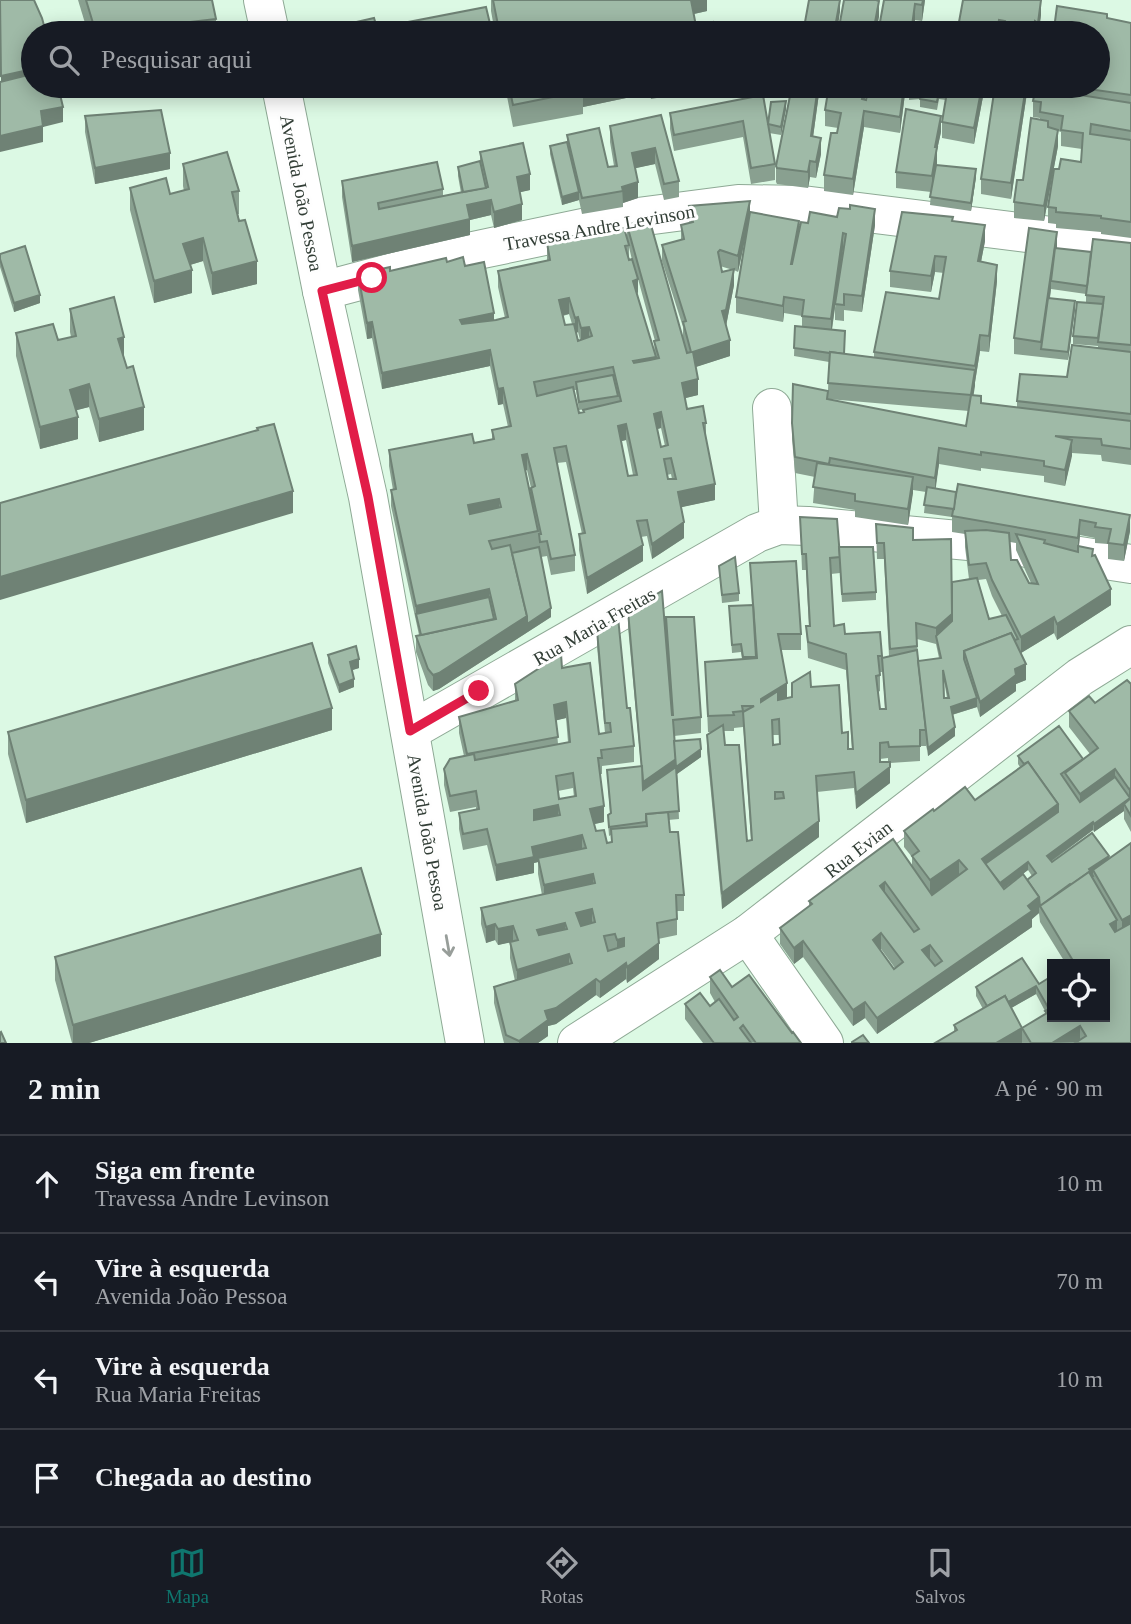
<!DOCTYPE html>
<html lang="pt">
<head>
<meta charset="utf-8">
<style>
	body { margin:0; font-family:Georgia,serif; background:#20242c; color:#f1f3f6 }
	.controls { position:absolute; right:21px; bottom:21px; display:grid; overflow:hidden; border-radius:0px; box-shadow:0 4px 18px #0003 }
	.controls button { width:63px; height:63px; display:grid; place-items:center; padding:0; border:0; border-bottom:2px solid #363941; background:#171b24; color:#f1f3f6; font:35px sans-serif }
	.stop { position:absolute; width:21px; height:21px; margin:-16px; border:5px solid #e11d48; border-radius:50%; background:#fff }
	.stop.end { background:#e11d48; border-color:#fff; box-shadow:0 2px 7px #0008 }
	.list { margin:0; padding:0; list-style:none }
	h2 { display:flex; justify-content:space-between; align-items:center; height:91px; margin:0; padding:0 28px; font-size:30px }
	h2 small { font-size:23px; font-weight:400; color:#9ea1a6 }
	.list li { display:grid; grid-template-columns:46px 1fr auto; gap:21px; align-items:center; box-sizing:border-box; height:98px; padding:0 28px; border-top:2px solid #363941 }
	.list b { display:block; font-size:26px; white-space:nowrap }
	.list p { margin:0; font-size:23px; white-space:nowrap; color:#9ea1a6 }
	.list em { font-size:23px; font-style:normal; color:#9ea1a6 }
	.icon { flex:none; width:38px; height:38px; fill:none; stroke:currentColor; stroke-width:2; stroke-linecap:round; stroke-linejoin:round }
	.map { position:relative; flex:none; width:1131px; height:1043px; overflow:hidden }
	.search { position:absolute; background:#171b24; box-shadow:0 4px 18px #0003; left:21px; right:21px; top:21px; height:77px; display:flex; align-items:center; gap:18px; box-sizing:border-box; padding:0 24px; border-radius:38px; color:#9ea1a6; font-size:26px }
	.sheet { height:483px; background:#171b24 }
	nav { display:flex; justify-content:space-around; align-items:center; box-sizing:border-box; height:98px; border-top:2px solid #363941; background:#171b24; font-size:19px; color:#9ea1a6 }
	nav a { display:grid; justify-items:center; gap:4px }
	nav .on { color:#0f766e }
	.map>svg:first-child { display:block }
</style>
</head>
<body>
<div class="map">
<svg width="1131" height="1043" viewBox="0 0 1131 1043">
	<rect width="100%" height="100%" fill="#dcf9e4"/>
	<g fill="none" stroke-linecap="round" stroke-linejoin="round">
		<!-- minor casing -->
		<g stroke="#8ea995" stroke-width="40">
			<g id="minor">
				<path d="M263,0l7,33"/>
				<path d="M281,86l41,205 46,206 97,546"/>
				<path d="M322,291l151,-40 157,-33 108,-14 65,1 328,41"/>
				<path d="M772,408l7,117"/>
				<path d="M410,731l347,-198 22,-8 29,1 193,18 130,20"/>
				<path d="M748,934l76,109"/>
				<path d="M577,1043l171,-109 332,-257 51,-32"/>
			</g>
		</g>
		<!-- minor -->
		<use href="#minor" stroke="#fff" stroke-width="38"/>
	</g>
	<!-- wall -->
	<g fill="#89a090" fill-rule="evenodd">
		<path d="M78,0h134l4,19v14h-128z"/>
		<path d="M491,0h216v11l-13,3 2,12 19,7h-220l-4,-22z"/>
		<path d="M884,0h41l-3,21 -7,-1 -2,13h-35z"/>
		<path d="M963,0l78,15 -2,18h-82z"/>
		<path d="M1107,18l24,5v215l-30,-4v-2l-45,-4v-4l-8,-1v-16l11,-38 22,-7 1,-13 -21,-3v-14l-3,-1v15l-14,75 -30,-3v-16l9,-22 17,-60v-2l-7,-1v-16l36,-8 5,1v-8h24l-44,-57z"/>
		<path d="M339,26l38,2h114v5h-152z"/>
		<path d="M505,86h216v1l-70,12 -1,-6 -67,14v7l-70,13z"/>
		<path d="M792,86h28l-7,51 8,17 -5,24 -6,-1 -2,11 -31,-4 -1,-2v-16z"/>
		<path d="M829,86h38l-2,14h1l40,-14 -6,47 -36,-6 -11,68 -29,-4v-16l14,-47 -13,-2v-16z"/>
		<path d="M985,86l-11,58 -32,-6v-16l4,-22 -7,-1 -2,11 -17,-3v-8l-11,1v-9z"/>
		<path d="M1028,86l-17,113 -30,-5v-15z"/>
		<path d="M763,95l5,30 3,-23 15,7 -5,26 -12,-2 6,31v16l-24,4 -8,-47 -69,14 -4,-22v-16z"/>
		<path d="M661,115l18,66v16l-15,3 -9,-36 -20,4 3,30 -15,5v4l-41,7 -3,-14 -17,5 -12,-51v-8l17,-4v-7l41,32 6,-1 -4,-24v-16z"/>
		<path d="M85,116l85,53 -75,15 -10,-52z"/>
		<path d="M941,132l-4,18v15l39,12 -5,34 -41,-6 1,-13 -35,-4v-16z"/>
		<path d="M480,152l50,38 -10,2 2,28 -28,8 -3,-13 -21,5v15l-118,27 -10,-65v-16l101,8v7l18,-3 -3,-17v-9l22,-5z"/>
		<path d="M183,164l56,27v23h-1l19,70 -45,11 -9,-34 -13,4 2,28 -38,10 -24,-93v-22l40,6 14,-3 -1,-5z"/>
		<path d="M689,206l61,6 49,19 76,-6 -13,87 -18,-2v11l-9,-1v-16l9,-55h-1l-11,81 12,24 30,3v-5l65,-53 5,-26 -9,-1 -4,20 -41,-5v-16l63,-50 32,20 -4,21 16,19 -8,71 -9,-1 -7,44 8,8 36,4v-6l50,-24 31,-29v-2l-25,-2v-8l13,-34v-8l-35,-5 -1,9 25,11 -7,51 -54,-6v-16l43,-90 34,4 40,-9v222l-29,-4 -1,-6 -29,-2 -7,33 -21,-4v-6l-63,-8v3l-42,-7 -4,24 21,4 2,-8 172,47 -6,30 -16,-2v-15l-13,-1v-5l-15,-3 -1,11 14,10 18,49 -54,35 -3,-7 -33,20 5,27 -10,4v7l-36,26 -3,-10 -25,8 3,21 -27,20 -2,-12v2h-6v15l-30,2v20l-34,26 -2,-21 -37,4 2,45 -97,72 -15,-158v-16l5,-3h-4l-3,-70 37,-3 -1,-7 -9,1 -3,-47 23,-1 -2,-42 51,71v16h-20l6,48 5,-1 19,-10 31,46 6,16h4l-6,-79 -38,-12 -2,-32h3l-3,-56h-4l-2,-53 39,30 37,45v8l-34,2 -2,-29 -9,1 3,52 11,8 37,22v16h-2v19l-2,1 2,17h5l-3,-51 7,-2 -5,-97h-7l-1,-35 37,16 39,42 17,-3 -4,-32v-13l-13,-2v-15l-28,-4 2,-21 -13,-2 -5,35 -53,-8v-7l-42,-7 2,-26 -20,-4 -3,-34 1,-55 35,7 1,-29 -35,-6 1,-30h7v-10l-18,-3 -1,9 -47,-9v-16l10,-63 -8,38 -4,-2v15l-8,41 4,30 -35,11 3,28 -13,3 2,11 19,14v16l9,61 -34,7 3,31 -32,21 -5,-23 -6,1 2,24 -56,33 -8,-44v-16h3l-16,-72 -9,1 18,92v16l-24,4 -4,-19 -6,1 10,60 -112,72 -6,2 -5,-6 -12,-33v-16l3,-1 -28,-129v-16h2l-4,-24v-16l85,-7 18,-4v-9l16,-3 -5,-23 -5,1 -8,-39 -108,23 -10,-51 -5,1 -9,-49v-16l32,-3 57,-9 18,4 29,54 11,-2 -7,-31v-16l49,-10v-18l52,-7 28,3v-14l56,112v-10l-21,-66v-16l19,-5v-15l8,-2zM629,247l3,13h-3zM720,266l13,4 -11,2zM635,268l20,73 -1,11 -17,-57zM569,314l3,10 -7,1 -2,-9zM578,332l2,8 -2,1 -2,-8zM573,390h3l3,20 12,-2 -8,2v2l-4,1zM828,399l141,12 -3,15 -138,-26zM661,428l4,18 -4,1 -4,-18zM626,440l7,35 -5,1 -7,-35zM527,470l4,18v12l-5,-29zM671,474l1,5h-4l-1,-4zM1010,542l6,1v7l15,33h-2l-18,-23zM986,579l6,17 10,20 -13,3 -11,-39zM917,639l19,5 3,14 -21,3zM944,680l3,18h-3zM743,722l8,118 -4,1 -22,-96 -2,-14h11v-3l9,-1zM772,735h7l1,9 -7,1zM888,758v4h-8v-3z"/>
		<path d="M0,254l40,49 -26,9 -14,-45z"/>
		<path d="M70,309l54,50 20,71 -45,12 -10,-35 -13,3 2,29 -38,10 -24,-93v-23l42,7 13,-3 -1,-5z"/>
		<path d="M719,566l20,27v8l-17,2z"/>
		<path d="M628,611l38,22v-16l35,100v16l-27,3v5l27,16 -24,17 2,45 -11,1 2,12 14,63v16h-7v24l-19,4 1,20 -32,24 -1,-4 -26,19 -4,-3 -40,29 -8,2v10l-10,7h-34l-10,-40v-16l21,-6 -5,-23v-16l-12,3 -3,-5 -9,3 -5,-19v-16l61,-13 -4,-21v-12l-4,1v10l-38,8 -9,-36 -24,5 -4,-21v-16l17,-3v-3l-26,5 -6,-27v-16l20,-13 -5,-23v-16l56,-16v-17l47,-16 37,66 6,-1 -8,-87v-16l30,78 7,38v16l-32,4v8h-2l4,48 -10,2 2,7 11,12 4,-1v-7l-2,1 -1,-13v-8l2,-1 -3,-44 34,-4 -13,-139zM566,718l2,24 -10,2 -2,-24zM573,788l1,9 -15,2 -1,-8z"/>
		<path d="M328,655l31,13 -8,2 3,17 -15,6 -11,-30z"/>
		<path d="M1131,684v148l-7,-13v-8l-30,21 -1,-2 -42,32 58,-3 22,-16v200h-196l19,-11v-7l29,-16 -7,-13v-9l63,-3 66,33v-53h-39l-26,-42 -1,-9 -7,6v8l-155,107 -12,-16 -12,8 -50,-69 -9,7 -14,-20v-16l29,-22v-5l103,-35v-9l-8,-10v-16l30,-20 41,-11 45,-33 -2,-3v-8l65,3 7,-5 -21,-27v-16l26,-8zM1028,870l4,6 -5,4 -23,8zM881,949l14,19 -1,1 -14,-19zM1036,994l9,17v3l-23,14 -11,-20z"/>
		<path d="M332,730l-306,93 -18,-69v-22z"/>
		<path d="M381,956l-292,87h-17l-17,-63v-23z"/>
		<path d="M710,977l22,10 60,46 9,10h-98l-18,-24v-15l25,2 5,-4 -5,-9z"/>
	</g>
	<!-- shaded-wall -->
	<g fill="#6f8275">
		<path d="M689,0h18v11l-18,4z"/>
		<path d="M840,0v12l-3,21h-3z"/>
		<path d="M923,0h2l-3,21v-16z"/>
		<path d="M1041,0v15l-3,18v-10z"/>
		<path d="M879,1v16l-3,16h-3z"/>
		<path d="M915,4v16l-2,13h-2z"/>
		<path d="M515,26v7h-16v-3z"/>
		<path d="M33,69v16l-32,7v-16z"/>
		<path d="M583,86h67v7l-67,14z"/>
		<path d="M818,86h2l-9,66v-16z"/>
		<path d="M864,86h3l-5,28v-15z"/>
		<path d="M904,86h2l-6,47v-16z"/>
		<path d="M982,86h3l-11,58v-16z"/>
		<path d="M1026,86h2l-17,113v-16z"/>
		<path d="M1068,86h3l-4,23v-16z"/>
		<path d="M786,101v8l-5,26v-8z"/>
		<path d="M63,107v15l-20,5v15l-43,10v-16l41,-25z"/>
		<path d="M864,111v16l-11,68v-16z"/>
		<path d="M941,116v16l-4,18v13l-5,29v-16l3,-29z"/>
		<path d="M1058,130v16l-14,75v-15z"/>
		<path d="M821,138v16l-5,24v-16z"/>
		<path d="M655,148v16l-23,5v-16z"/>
		<path d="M170,153v16l-75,15v-16z"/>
		<path d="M810,161v16l-2,11v-16z"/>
		<path d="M976,169v8l-5,34v-8z"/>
		<path d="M530,174v16l-13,3v-16z"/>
		<path d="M638,182v16l-15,5 -1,-16z"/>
		<path d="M579,192v8l-17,5v-8z"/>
		<path d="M491,200v15l-21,5v15l-118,27v-16l115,-41z"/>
		<path d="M750,201v16l-12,55v-16z"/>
		<path d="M522,204v16l-28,8v-16z"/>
		<path d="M875,209v16l-13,87v-16z"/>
		<path d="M799,221v16l-8,43v-16z"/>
		<path d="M985,225v16l-7,36v-16z"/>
		<path d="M1057,232v16l-6,33v8l-9,60h-1v-7z"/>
		<path d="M843,233v16l-12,86v-16z"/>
		<path d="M203,238v23l-20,6v-23z"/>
		<path d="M935,256v16l-4,20v-16z"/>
		<path d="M257,261v23l-45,11v-22z"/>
		<path d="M997,265v16l-8,71v-16z"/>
		<path d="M734,269v16l-8,41 -4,1v-16z"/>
		<path d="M192,270v23l-38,10v-22z"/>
		<path d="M638,279v16l-5,-14z"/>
		<path d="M40,295v8l-26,9v-9z"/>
		<path d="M784,297v16l-1,9v-16z"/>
		<path d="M569,298v16l-10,2v-16z"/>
		<path d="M1075,301v8l-7,51v-8z"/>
		<path d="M494,313v16l-34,7v-16z"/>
		<path d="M578,317v15l-3,2v-16z"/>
		<path d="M372,322v16l-5,1v-16z"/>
		<path d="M589,327v16l-8,1v-16z"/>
		<path d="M980,335v16l-5,31v-16z"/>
		<path d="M124,337v23l-6,-21z"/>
		<path d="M730,340v16l-37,12v-16z"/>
		<path d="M490,350v16l-108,23v-16z"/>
		<path d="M975,370v16l-4,25v-16z"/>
		<path d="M698,379v16l-16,4v-16z"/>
		<path d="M89,384v23l-19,5v-22z"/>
		<path d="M503,388v16l-5,1v-16z"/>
		<path d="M144,407v23l-45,12v-23z"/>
		<path d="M661,412v16l-7,2v-16z"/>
		<path d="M78,417v22l-38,10v-22z"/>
		<path d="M626,424v16l-8,2v-16z"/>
		<path d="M1072,440v16l-7,30v-16z"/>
		<path d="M939,448v16l-4,30v-16z"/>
		<path d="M527,454v16l-5,1v-16z"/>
		<path d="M913,477v16l-5,32v-16z"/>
		<path d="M715,484v16l-37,8v-16z"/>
		<path d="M293,491v22l-293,87v-23z"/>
		<path d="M499,499v15l-31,7v-16z"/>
		<path d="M1130,515v16l-6,30v-16z"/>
		<path d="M1080,520v15l-2,19v-16z"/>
		<path d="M684,522v16l-32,21v-15z"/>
		<path d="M643,545v16l-56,33v-16z"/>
		<path d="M489,589v16l-73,9v8v-16z"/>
		<path d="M1111,589v16l-54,35v-16z"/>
		<path d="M551,608v9l-112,72 -6,2v-16l94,-59z"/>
		<path d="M952,614v15l-16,7v8v-16z"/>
		<path d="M1054,617v16l-33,20v-16z"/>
		<path d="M359,659v9l-9,3v-9z"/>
		<path d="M1026,664v16l-10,4v7l-36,26v-15l35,-33z"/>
		<path d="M354,679v8l-15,6v-8z"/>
		<path d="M787,683v16l-26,16v-16z"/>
		<path d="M977,698v9l-26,8v-8z"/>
		<path d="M566,702v16l-12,3v-16z"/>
		<path d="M332,708v22l-306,93v-23z"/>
		<path d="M955,727v9l-27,20v-8z"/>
		<path d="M701,749v8l-58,41v-16l33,-23z"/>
		<path d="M890,767v16l-34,26v-16z"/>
		<path d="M1115,769v16l-35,25v-16z"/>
		<path d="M1131,788v16h-7v7l-30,21v-8l35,-25v-10z"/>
		<path d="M1058,804v16l-76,47v-8z"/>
		<path d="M558,805v16l-24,5v-16z"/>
		<path d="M604,806v16l-14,3v-16z"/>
		<path d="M819,821v16l-97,72v-16z"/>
		<path d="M1093,822v8l-46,34v-8z"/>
		<path d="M582,835v15l-44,8v4l-4,1v10l-38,8v-16l36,-18z"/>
		<path d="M1109,856v8l-16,6v4l-4,3v-8z"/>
		<path d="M959,860v16l-29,20v-16z"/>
		<path d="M1028,862v8l-32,24v-8z"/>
		<path d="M593,874v16l-49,11v-16z"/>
		<path d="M885,882v16l-5,-12z"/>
		<path d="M1039,897v16l-7,6v8l-155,107v-16z"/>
		<path d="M592,909v16l-16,4v-16z"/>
		<path d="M1131,915v16l-9,5v-16z"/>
		<path d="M1117,920v16l-7,-12z"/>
		<path d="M565,923v16l-28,7v-16z"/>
		<path d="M495,924v16l-9,3v-16z"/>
		<path d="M513,926v16l-15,3v-16z"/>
		<path d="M881,933v16l-8,7v-16z"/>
		<path d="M381,934v22l-292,87h-16v-18z"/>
		<path d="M624,938v16l-7,2v-16z"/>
		<path d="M803,941v16l-9,7v-16z"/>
		<path d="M659,943v16l-32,24v-16z"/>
		<path d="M930,945v16l-8,-11z"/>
		<path d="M569,954v16l-52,16v-16z"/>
		<path d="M626,963v16l-26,19v-16z"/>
		<path d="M596,979v16l-40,29 -8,2v10l-10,7h-19v-2l26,-30z"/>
		<path d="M1036,986v8l-46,26v-8z"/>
		<path d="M865,1002v16l-12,8v-16z"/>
		<path d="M1080,1026v16l-28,1z"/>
		<path d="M1022,1028v15h-26z"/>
	</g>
	<!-- building -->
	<g fill="#9fbaa7" stroke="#6f8275" stroke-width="2" fill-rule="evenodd">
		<path d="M0,0h34l8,18 4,15h-13v36l-32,7z"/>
		<path d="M86,0h126l4,19 -120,14z"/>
		<path d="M493,0h198l5,26 17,-4 2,11h-198l-2,-7 -16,4z"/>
		<path d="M809,0h31l-6,33h-31z"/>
		<path d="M844,0h32l3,1 -6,32h-35z"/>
		<path d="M884,0h39l-1,5 -7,-1 -4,29h-33z"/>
		<path d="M963,0h78l-3,23 -3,-2 -1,12h-31l2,-12 -6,-1 -2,13h-40z"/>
		<path d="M1057,6l50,8v4l24,5v72l-57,-8v-1h24v-53h-54l1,-6 9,2z"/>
		<path d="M486,7l5,21 -28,5h-122l-2,-7 35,-8 3,10z"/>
		<path d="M32,74l1,12h25l5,21 -22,4 2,15 -43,10v-54z"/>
		<path d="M509,86h74v5l-70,14z"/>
		<path d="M792,86h26l-7,50 10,2 -5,24 -6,-1 -2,11 -31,-4 -1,-2z"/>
		<path d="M829,86h35l-2,13 4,1 3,-14h35l-4,31 -36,-6 -11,68 -29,-4 7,-42h6l4,-20 -16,-3z"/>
		<path d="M910,86h38l-1,5h-8l-2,11 -17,-3v-8h-11z"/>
		<path d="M948,86h34l-8,42 -32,-6z"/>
		<path d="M995,86h31l-15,97 -30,-4z"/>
		<path d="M1036,86h32l-1,7 64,10v28l-40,-7 -1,10 41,6v82l-30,-4v-2l-45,-4v-4l-8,-1 6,-38h5l2,-10 20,3 2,-29 -22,-3 2,-14 -23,-4 1,-10 -8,-1z"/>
		<path d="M763,95l12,69 -24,4 -8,-47 -69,14 -4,-22z"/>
		<path d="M786,101l-5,26 -13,-3 3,-22z"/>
		<path d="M906,109l35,7 -6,31h2l-5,29 -36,-4z"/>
		<path d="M161,110l9,43 -75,15 -10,-52z"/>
		<path d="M661,115l18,66 -15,3 -9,-36 -23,5 6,29 -16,5 1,4 -41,7 -15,-63 32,-7 9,39 9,-1 -7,-40z"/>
		<path d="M1031,118l17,3v6l10,3 -14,76 -30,-4 3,-22h6z"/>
		<path d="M567,142l12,50 -17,5 -12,-51z"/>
		<path d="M523,143l7,31 -13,3 5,27 -28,8 -3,-12 -24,5 3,14 -118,27 -10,-65 95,-19 6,27 -65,14 1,6 109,-22 -8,-35z"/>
		<path d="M227,152l12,39 -7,1 7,29 6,-1 12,41 -45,12 -9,-35 -20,6 9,26 -38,11 -24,-93 36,-10 4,16 19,-5 -6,-25z"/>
		<path d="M480,161l6,27 -23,4 -5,-25z"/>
		<path d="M936,165l40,4 -5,34 -41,-6z"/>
		<path d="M750,201l-12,55 -18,-6 -2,2 4,20 12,-3 -8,41 -4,1 8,29 -37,12 5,27 -16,4 5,26 16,-3 3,17h-3l12,61 -37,8 6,30 -32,22 -5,-24 -10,1 6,24 -56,33 -8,-44 6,-1 -19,-87 -12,2 21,107 -24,4 -4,-18 -7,1 -1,-8h2l-10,-46 4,-2 -8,-32 -5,1 16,76 -49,10 3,8 18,-4 17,71 -88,57 -6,2 -5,-6 -12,-33 80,-17 -7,-30 -73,17 -25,-116 5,-1 -7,-39 83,-16 2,9 20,-4 -2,-9 19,-4 -8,-38 -5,1 -8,-39 -108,23 -10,-51 -5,1 -9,-49 32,-7v4l56,-13 1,4 16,-5 2,9 19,-4 10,51 -34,7 2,4 34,-4 12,-3 -10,-46 52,-11 -3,-17 51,-13 1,6 25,-8 5,17 -4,1 4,14 3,-1 6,20 -5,2 23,76 -23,4 1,2 16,-3 9,-2 -5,-17 5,-1 -32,-115 22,-7 38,135 4,-1 -8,-30 3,-1 -24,-76 22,-6 -3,-14 12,-3 -4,-16zM569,298l6,20 3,-1 3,11 8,-1 3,9 -14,5 -4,-17 -9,1 -6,-25zM613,367l8,34 -38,9 1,2 -5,1 -6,-26 -36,9 -3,-14zM661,412l7,33 -7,2 -7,-33zM626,424l11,51 -9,1 -10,-50zM671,458l5,21h-8l-4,-20zM499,499l2,8 -31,7 -2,-9z"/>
		<path d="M850,205l25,4 -13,87 -18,-2v11l-9,-1 11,-70 -3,-1 -12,86 -29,-3 2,-16 -20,-3 -1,9 -47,-9 14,-85 49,9 -8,43h1l9,-42 7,1 2,-11 27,5 2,-9 11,1z"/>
		<path d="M902,212l51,5 -1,4 33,4 -7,36 19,4 -8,71 -9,-1 -5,31 -101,-14 12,-60 53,7 7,-42 -11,-1 -4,20 -41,-5z"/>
		<path d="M1029,228l28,4 -16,110 -27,-4z"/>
		<path d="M1093,239l38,4v102l-33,-3 6,-45 -18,-2z"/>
		<path d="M25,246l15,49 -26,8 -14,-44v-5z"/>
		<path d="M1055,248l36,4 -4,34 -36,-5z"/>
		<path d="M114,297l10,40 -6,2 9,29 6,-2 11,41 -45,12 -10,-35 -19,6 8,27 -38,10 -24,-94 37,-9 5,16 18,-4 -6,-27z"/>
		<path d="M1048,298l27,3 -7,51 -27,-3z"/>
		<path d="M1077,302l26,2 -5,34 -25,-2z"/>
		<path d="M795,326l50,5 -1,23 -14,-2v1l-36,-5z"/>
		<path d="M1072,345l59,7v62l-114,-13 3,-27 47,3z"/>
		<path d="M830,352l145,18 -4,25 -143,-12z"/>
		<path d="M613,375l5,21 -39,6 -3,-20z"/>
		<path d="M793,384l35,7 -1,8 139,27 5,-31 10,1v7l150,18v28l-29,-4 -1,-6 -46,-3 17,4 -7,30 -21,-4v-5l-63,-9v3l-42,-7 -4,30 -105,-20 -1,6 -34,-7 -3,-34z"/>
		<path d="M274,424l19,67 -293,86v-74l258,-73 -1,-2z"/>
		<path d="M817,463l96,14 -5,32 -53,-8v-7l-42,-7z"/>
		<path d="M958,484l172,31 -6,30 -16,-2 3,-14 -16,-2 1,-4 -16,-3 -2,18 -126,-22z"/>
		<path d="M927,487l29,5 -2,17 -30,-4z"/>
		<path d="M800,517l37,2 3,38 -10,1 4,68 10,-2 1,10 35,-2 2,24h-4l2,19 -4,1 4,33h6l-4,-51 35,-8 9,80h-6v16l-31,1 -1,-5 -8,1v19h10v5l-34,26 -2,-21 -38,4 3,45 -97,72 -15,-158 16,-10 2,20h14l8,96 5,-1 -9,-128 11,-6h-12l1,5 -10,1 1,3 -26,1 -3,-54 52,-4 -7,-95 46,-2 5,73h-23l9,49 -26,16v3l17,-11v9l14,-3v-14l18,-11 1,15 28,-2 3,48 6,-1v17h5l-7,-95 -38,-12 -2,-16h4l-4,-72h-4zM779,719l1,25 -7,1 -1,-25zM775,792h8l1,6 -9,1z"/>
		<path d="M876,524l37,4v12l38,-1 1,75 -16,14 -20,-5 1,23 -27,3 -6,-106h-7z"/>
		<path d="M986,530l23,3 2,27h6l12,23 9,1 -22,-50 29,6 -1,3 34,9v-6l15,3 -1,7 3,-1 16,34 -54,35 -3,-7 -33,20 -29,-57 -6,-17 -17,2 -4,-34z"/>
		<path d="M539,547l12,61 -24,16v-8l-15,-63z"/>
		<path d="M839,547h34l3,45 -34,2z"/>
		<path d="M735,557l4,36 -17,2 -3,-29z"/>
		<path d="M977,578l12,41 17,-4 12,24 -3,1 -4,-7 -47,18v8l13,39 -26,9 4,20 -27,21 -10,-87 23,-3 -5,-22 16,-15v-39zM943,670l6,28h-5z"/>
		<path d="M662,591l10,124h1l-7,-98h28l7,100 -28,3 3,39 -33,23 -15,-171z"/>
		<path d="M489,597l5,22 -73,16 -5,-21z"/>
		<path d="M753,605l3,52h-13l-2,-13 -9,1 -3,-39z"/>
		<path d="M618,617l9,91h3l4,38 -33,4 1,8h-4l6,48 -14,3 6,22 8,-1 3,13 5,-1 -1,-13 36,-3 -1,-12 22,-2 2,20h8l6,63h-8l1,24 -20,4 2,20 -32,24 -1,-4 -26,19 -4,-3 -40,29 -11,3 3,9 -29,21 -13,-6 -12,-48 78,-24 -3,-9 -52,16 -7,-28 8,-2 -5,-14 -15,3 -3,-5 -9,3 -5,-19 114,-25 -2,-9 -49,11 -6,-27 48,-10 -4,-13 -50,12 2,10 -38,8 -9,-36 -24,5 -4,-21 20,-4 -3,-18 -26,5 -6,-27 6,-10 24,-5 1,6 95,-18 -4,-40 -12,3 4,32 -91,17 -8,-37 59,-17 -3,-16 46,-30 1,14 28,-5 9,71 12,-2 -1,-9h-5l-8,-93zM573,773l3,23 -17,3 -3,-23zM558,805l2,10 -26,5v-10zM592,909l3,13 -14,4 -5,-13zM565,923l2,6 -28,6 -2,-5zM615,934l2,6 7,-2v8l-16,5 -4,-15z"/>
		<path d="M1011,633l15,31 -11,5 1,6 -36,27 -16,-51z"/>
		<path d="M312,643l20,65 -306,92 -18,-68z"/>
		<path d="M356,646l3,13 -9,3 4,17 -15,6 -11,-30z"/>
		<path d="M1127,680l4,4v104l-2,1 -14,-20 -35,25 -15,-21 33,-25 -29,-37 20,-15 6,7z"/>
		<path d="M1059,726l24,33 -22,15 19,28 35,-25 15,21 -36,26 -1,-2 -46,34 5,6 40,-29 17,23 -20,13 4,7 -2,1 -2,-5 -18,13 -1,-1 -30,22 -1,-9 -12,-17 9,-7 -8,-11 -28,21 -15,-19 73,-52v-8l-30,-42 -4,2 -6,-8z"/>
		<path d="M700,739l1,10 -25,18 -2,-26z"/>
		<path d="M1028,762l30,42 -76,55 22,30 19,-15 16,23 -11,9 4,5 -155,107 -12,-16 -12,8 -50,-69 -9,7 -14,-20 32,-24 -3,-3 84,-62 39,56 35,-26 -8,-9 -29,20 -18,-24 7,-5 -15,-20 29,-22 1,2 31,-24 10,13zM885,882l34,47 -5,3 -34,-46zM881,933l22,29 -9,7 -21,-29zM930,945l12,16 -7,5 -13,-16z"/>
		<path d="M642,766l1,24 33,-23 3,44 -33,3v8l-37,5 -1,-12 3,-2 -4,-43z"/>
		<path d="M1131,798v18l-7,-12z"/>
		<path d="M1131,843v72l-9,5 -29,-50z"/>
		<path d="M361,868l20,66 -308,91 -18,-68z"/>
		<path d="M1089,872l28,48 -7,4 5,8 16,-9v120h-56l11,-7 -6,-10 -28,17h-21l-9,-15 30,-18v7h53v-53h-30l-35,-58z"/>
		<path d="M1022,958l17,26 13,-8v34l-5,3 -2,-2 4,-2 -13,-23 -28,16 -3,-6 -18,10 -11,-19z"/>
		<path d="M720,970l12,17 17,-12 43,58 1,-1 8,11h-45l-13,-18 -3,3 11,15h-37l-29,-39 15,-11 10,13 9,-7 15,21 4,-3 -28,-40z"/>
		<path d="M1005,996l17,32 -26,15h-61l22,-13 -3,-5z"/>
		<path d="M1,1032l5,11h-6v-10z"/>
		<path d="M863,1035l6,8h-17v-1z"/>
	</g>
	<!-- one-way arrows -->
	<defs><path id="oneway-shaft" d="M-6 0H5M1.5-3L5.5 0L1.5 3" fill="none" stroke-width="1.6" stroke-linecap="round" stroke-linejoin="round" transform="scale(1.75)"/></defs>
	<use stroke="#989e9a" href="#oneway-shaft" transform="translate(448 946) rotate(80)"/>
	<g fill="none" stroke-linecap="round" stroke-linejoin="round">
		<!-- route -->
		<path stroke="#e11d48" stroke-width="9" d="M372,278l-50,13 46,206 42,234 69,-40"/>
	</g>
	<g text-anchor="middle" stroke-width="6" stroke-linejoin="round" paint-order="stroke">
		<!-- street labels -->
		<g font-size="19" fill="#323e36" stroke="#fefefe">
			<text transform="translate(302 193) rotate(79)" y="7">Avenida João Pessoa</text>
			<text transform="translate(599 227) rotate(-10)" y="7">Travessa Andre Levinson</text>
			<text transform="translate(594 626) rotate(-30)" y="7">Rua Maria Freitas</text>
			<text transform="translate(428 832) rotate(80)" y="7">Avenida João Pessoa</text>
			<text transform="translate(858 849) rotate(-38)" y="7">Rua Evian</text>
		</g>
	</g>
</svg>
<div class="controls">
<button><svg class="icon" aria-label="locate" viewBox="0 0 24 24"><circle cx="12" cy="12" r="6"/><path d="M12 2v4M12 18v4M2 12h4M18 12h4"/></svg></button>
</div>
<div class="stop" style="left:372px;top:278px"></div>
<div class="stop end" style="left:479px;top:691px"></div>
<div class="search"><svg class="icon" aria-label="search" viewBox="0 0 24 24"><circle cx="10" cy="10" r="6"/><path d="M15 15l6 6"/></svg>Pesquisar aqui</div>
</div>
<section class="sheet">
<h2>2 min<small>A pé · 90 m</small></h2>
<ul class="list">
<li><svg class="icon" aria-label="ahead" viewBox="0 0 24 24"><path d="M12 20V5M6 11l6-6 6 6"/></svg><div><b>Siga em frente</b><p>Travessa Andre Levinson</p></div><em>10 m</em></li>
<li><svg class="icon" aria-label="left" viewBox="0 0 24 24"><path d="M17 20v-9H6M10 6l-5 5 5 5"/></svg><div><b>Vire à esquerda</b><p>Avenida João Pessoa</p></div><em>70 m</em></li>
<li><svg class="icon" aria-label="left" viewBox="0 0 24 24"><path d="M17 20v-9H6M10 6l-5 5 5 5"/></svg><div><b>Vire à esquerda</b><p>Rua Maria Freitas</p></div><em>10 m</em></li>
<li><svg class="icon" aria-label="arrive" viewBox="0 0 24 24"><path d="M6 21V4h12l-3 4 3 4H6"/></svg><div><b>Chegada ao destino</b></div></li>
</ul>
</section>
<nav>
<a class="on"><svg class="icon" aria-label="map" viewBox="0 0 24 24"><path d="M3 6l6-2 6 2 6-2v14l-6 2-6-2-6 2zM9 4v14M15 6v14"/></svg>Mapa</a>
<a><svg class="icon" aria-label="directions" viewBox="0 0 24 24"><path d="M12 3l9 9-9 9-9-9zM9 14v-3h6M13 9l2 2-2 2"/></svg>Rotas</a>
<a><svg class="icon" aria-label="saved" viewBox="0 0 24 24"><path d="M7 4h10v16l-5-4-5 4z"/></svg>Salvos</a>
</nav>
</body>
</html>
